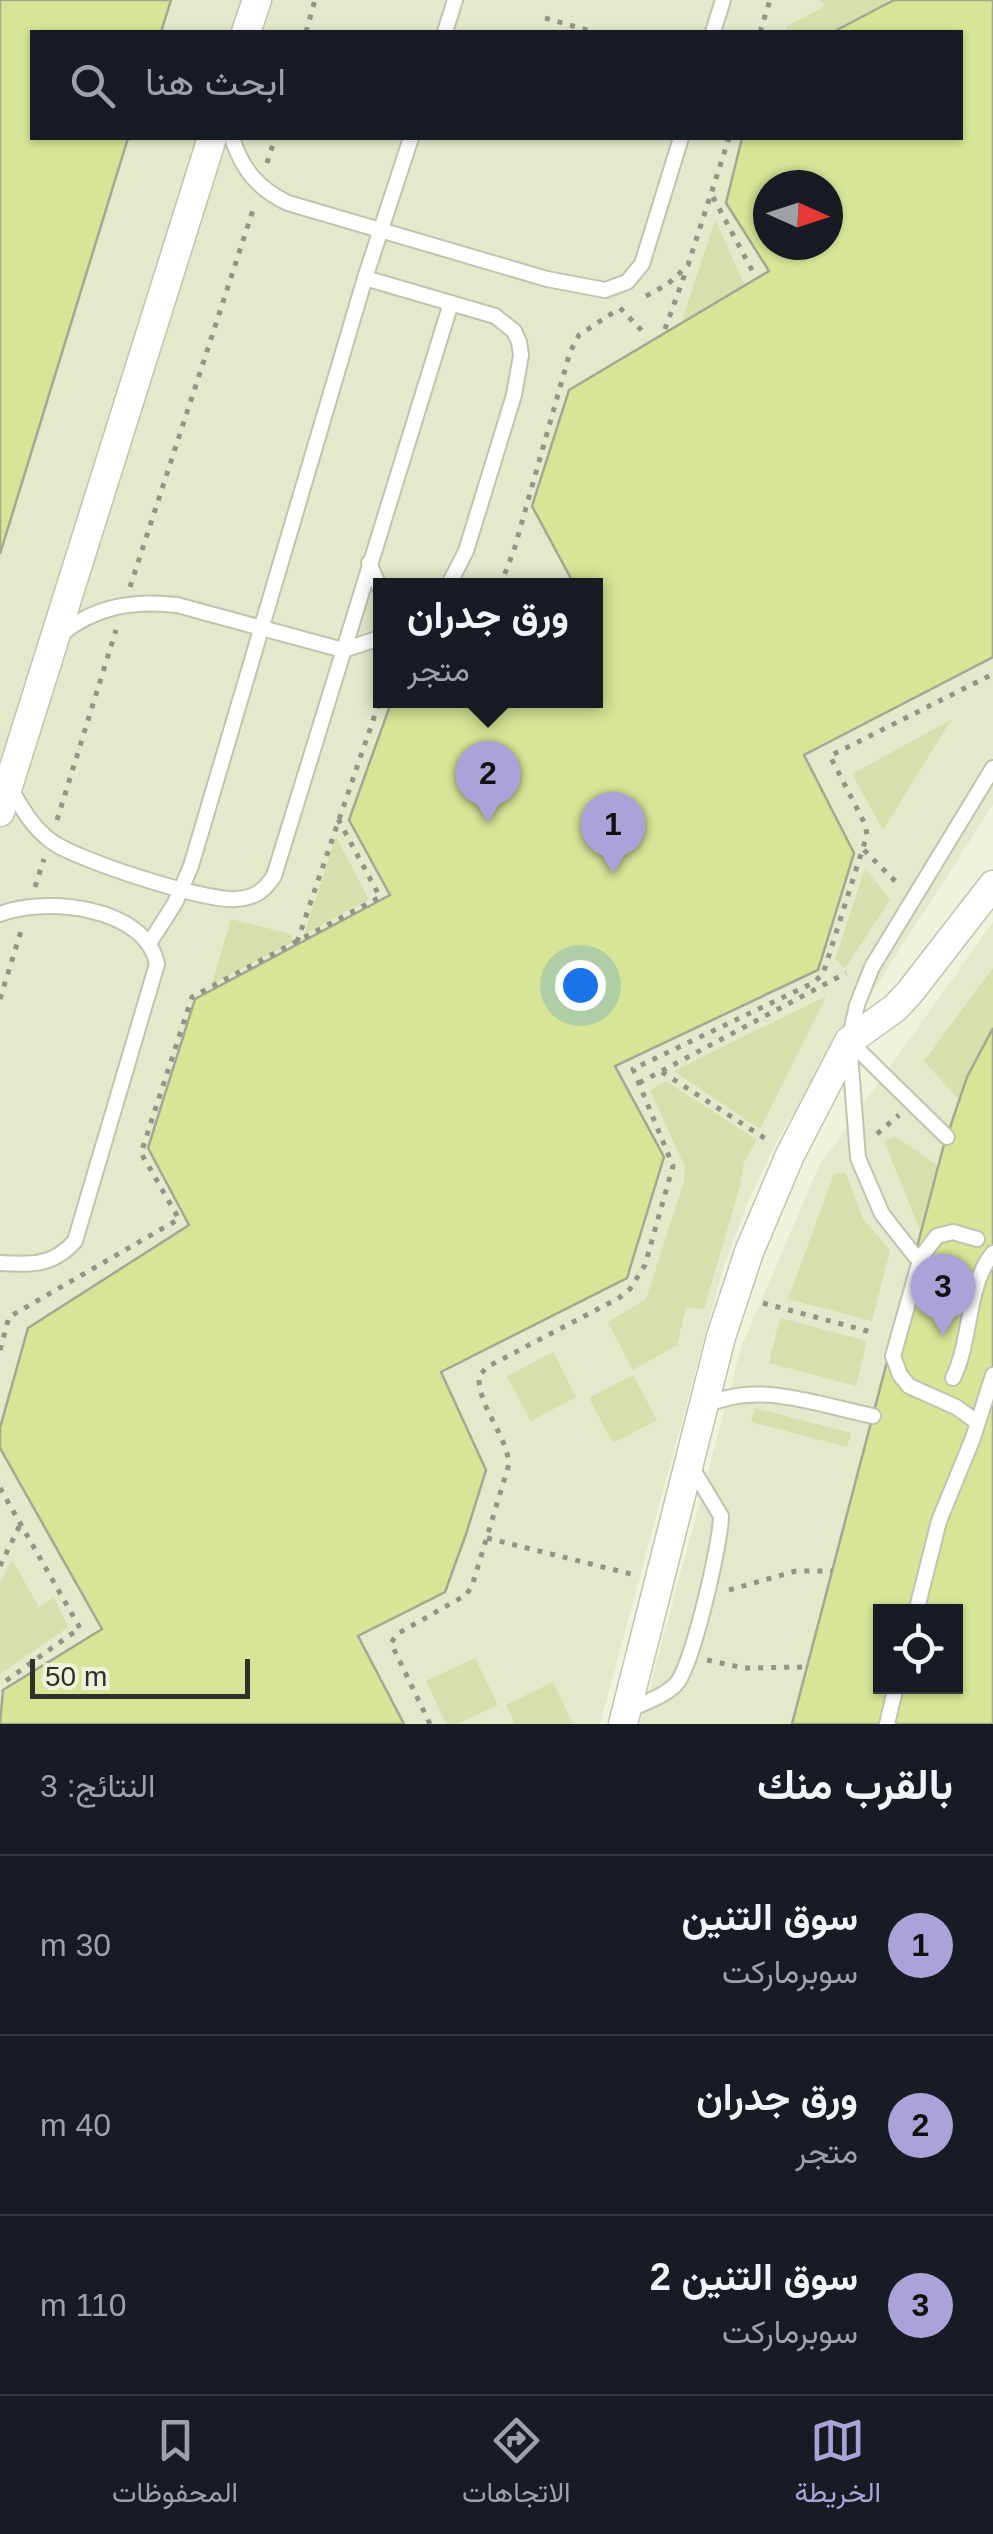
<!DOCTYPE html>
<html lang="ar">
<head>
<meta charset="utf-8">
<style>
	body { margin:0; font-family:Helvetica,Vazirmatn,sans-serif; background:#20242c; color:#f1f3f6; direction:rtl }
	.controls { position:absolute; right:30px; bottom:30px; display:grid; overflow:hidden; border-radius:0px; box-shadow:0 2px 8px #0004 }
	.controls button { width:90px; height:90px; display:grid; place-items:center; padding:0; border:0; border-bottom:2px solid #363941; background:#171b24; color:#f1f3f6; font:50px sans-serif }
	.compass { position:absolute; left:753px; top:170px; width:90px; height:90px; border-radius:50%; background:#171b24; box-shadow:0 2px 8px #0004; rotate:93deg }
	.scale { position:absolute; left:30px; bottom:25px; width:220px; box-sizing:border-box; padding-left:10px; border:5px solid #303229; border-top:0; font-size:28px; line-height:35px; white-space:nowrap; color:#303229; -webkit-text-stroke:8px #eef3dc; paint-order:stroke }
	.you { position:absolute; left:580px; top:985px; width:35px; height:35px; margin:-25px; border:8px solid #fff; border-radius:50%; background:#1a73e8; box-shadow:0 0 0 15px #1a73e833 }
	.badge { display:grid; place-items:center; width:65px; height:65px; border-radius:50%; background:#aca2da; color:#111; font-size:32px; font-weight:700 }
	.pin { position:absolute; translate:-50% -82px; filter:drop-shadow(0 2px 5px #0008) }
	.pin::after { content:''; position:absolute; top:52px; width:35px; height:30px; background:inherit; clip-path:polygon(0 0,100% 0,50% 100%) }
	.popup { position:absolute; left:373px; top:578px; width:230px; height:130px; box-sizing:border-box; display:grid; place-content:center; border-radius:0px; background:#171b24; filter:drop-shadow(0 2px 8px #0005); font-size:32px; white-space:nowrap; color:#9ea1a6 }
	.popup b { font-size:38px; color:#f1f3f6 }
	.popup::after { content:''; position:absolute; left:50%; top:100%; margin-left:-20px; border:20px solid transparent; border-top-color:#171b24 }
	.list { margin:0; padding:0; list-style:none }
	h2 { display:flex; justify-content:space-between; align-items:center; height:130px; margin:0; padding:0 40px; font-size:42px }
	h2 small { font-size:32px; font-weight:400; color:#9ea1a6 }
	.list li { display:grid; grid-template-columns:65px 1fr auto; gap:30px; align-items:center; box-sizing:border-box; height:180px; padding:0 40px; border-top:2px solid #363941 }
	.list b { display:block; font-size:38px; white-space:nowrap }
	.list p { margin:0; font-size:32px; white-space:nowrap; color:#9ea1a6 }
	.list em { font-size:32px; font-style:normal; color:#9ea1a6 }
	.icon { flex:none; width:55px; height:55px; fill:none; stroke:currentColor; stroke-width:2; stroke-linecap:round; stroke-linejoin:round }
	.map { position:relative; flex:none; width:993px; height:1724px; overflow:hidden; direction:ltr }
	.search { position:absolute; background:#171b24; box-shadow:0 2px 8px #0004; left:30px; right:30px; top:30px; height:110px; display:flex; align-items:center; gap:25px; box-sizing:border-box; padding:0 35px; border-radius:0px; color:#9ea1a6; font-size:38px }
	.sheet { height:670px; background:#171b24 }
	nav { display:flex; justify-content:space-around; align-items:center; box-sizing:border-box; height:140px; border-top:2px solid #363941; background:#171b24; font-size:28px; color:#9ea1a6 }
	nav a { display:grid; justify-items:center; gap:5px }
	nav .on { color:#aca2da }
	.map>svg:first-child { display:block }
</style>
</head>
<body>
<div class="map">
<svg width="993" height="1724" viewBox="0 0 993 1724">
	<rect width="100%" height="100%" fill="#eef3dc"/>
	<!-- built -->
	<g fill="#e3e9cb" fill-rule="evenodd">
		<path d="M0,0h993v805l-215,333 -29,61 -26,70 -123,455h-600zM32,32h928v106h-928zM768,185h60v60h-60zM380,586h216v114h-216z"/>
		<path d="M993,922v802h-353l102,-379 77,-179zM880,1612h76v74h-76z"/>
	</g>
	<!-- green -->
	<g fill="#d6e0ac">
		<path d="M819,0h69l1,3 -56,29h-47l1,-6 39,-20z"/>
		<path d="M715,220l30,65 -63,36z"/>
		<path d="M951,720l-68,110 -31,-56z"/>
		<path d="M336,837l33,62 -65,35z"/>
		<path d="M865,868l25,32 -45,68 -10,-9z"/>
		<path d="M231,919l60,15 1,8 -80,42z"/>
		<path d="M993,968v60l-34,72 -35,-39z"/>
		<path d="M826,996l-66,133 -86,-58z"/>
		<path d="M666,1081l91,59 -13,22 -4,24 -36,123 -18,-2 -9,38 -44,25 -25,-48 38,-23 38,-118 1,-14 -35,-77z"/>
		<path d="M895,1136l43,30 -17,67 -37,-92z"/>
		<path d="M846,1173l17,46 27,31 -18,71 -84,-22 46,-125z"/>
		<path d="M780,1318l87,23 -11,45 -87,-23z"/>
		<path d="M553,1352l23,45 -45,24 -24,-45z"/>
		<path d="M633,1375l24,45 -44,23 -24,-45z"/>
		<path d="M755,1408l96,25 -4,14 -96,-25z"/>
		<path d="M12,1560l27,47 15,-10 14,30 -68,47v-91z"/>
		<path d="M475,1658l23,47 -41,19h-11l-20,-43z"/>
		<path d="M553,1682l20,42h-58l-9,-19z"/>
	</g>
	<!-- building -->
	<g fill="#d6e596" stroke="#a3a892" stroke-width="2.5" fill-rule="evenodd">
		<path d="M0,0h171l-10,32h-129v106h96l-128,416z"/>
		<path d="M894,0h99v657l-189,98 50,98 -36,117 -203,96 49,91 -37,121 -186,94 45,98 -20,64 -21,58 -87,44 46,88h-404l3,-34 99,-61 -102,-181v-20l28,-100 161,-103 -41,-77 47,-149 195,-104 -41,-75 43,-120h204v-114h-21l-43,-80 37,-116 200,-119 -43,-68 16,-65h218v-106h-127zM768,185h60v60h-60z"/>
		<path d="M993,1028v696h-201l151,-576 24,-71zM880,1612h76v74h-76z"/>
	</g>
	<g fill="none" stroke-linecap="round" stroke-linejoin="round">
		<!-- lane casing -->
		<g stroke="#bfc4ae" stroke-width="18">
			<g id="lane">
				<path d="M445,32l10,-32"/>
				<path d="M713,32l10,-32"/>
				<path d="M232,138c10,31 26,51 56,65l259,76 58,11 22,-8 15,-18 39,-126"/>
				<path d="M365,278l130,38 19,15 5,11 2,13 -7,40 -48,156 -18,35"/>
				<path d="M369,563l11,25"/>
				<path d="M61,634c35,-28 73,-34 116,-29l166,45 37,-12"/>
				<path d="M9,786c12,21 23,41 42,55 25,19 156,61 185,58 19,-1 28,-8 38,-23l177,-573"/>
				<path d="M0,914c46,-18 146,-7 157,50l-82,277c-22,25 -44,24 -75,22"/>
				<path d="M150,942l25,-39 16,-37 174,-588 46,-140"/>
				<path d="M849,1041l98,96"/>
				<path d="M915,1256l-33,-42 -24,-56 -9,-117 8,-36 15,-38 121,-199"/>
				<path d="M953,1378c19,-38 13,-92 40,-125"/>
				<path d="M703,1407c52,-28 115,-2 170,9"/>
				<path d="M977,1422l-21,-15 -47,-21 -9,-11 -7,-19 28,-99 16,-21 16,-4 24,7"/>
				<path d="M916,1612l23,-91 34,-83 20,-63"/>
				<path d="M627,1711c15,-8 37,-14 49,-27 16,-16 45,-142 45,-168l-32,-53"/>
				<path d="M887,1724l9,-38"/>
			</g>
		</g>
		<!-- street casing -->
		<g stroke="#bfc4ae" stroke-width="31">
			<g id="street">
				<path d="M246,32l11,-32"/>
				<path d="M0,812l212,-674"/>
				<path d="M623,1724l98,-387 28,-85 41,-97 59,-114 46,-33 15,-16 83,-107"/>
			</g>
		</g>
		<!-- path -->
		<g stroke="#929585" stroke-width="5" stroke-dasharray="5 8" stroke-linecap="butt">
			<path d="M545,18l49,14"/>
			<path d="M306,32l9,-32"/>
			<path d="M760,32l10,-32"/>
			<path d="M267,163l8,-25"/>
			<path d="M713,197l41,77"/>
			<path d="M646,296l22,-12 20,-19 41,-127"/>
			<path d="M620,308l27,28"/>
			<path d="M665,329l21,-58"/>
			<path d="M500,586l14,-36 56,-198 9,-17 35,-23"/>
			<path d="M130,587l124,-380"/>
			<path d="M57,820l59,-190"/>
			<path d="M864,850l33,33"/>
			<path d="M35,887l9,-28"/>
			<path d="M297,942l83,-242"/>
			<path d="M0,999l21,-68"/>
			<path d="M662,1072l104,67"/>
			<path d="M639,1083l207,-110"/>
			<path d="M877,1134l22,-19"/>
			<path d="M763,1303l108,29"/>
			<path d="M0,1350l9,-33 170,-98 -38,-66 51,-156 188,-100 -42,-78"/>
			<path d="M0,1488l80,140 -80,57"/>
			<path d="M487,1538l148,37"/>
			<path d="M0,1566l21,-43"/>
			<path d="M729,1590l67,-19h36"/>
			<path d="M707,1660l37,8 64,-1"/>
			<path d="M430,1724l-39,-81 6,-9 69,-39 6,-9 37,-122c-3,-31 -31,-57 -30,-88l8,-9 132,-69 11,-9 15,-24 28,-99 -40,-97 180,-86 10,-9 44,-139 -2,-11 -35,-68 163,-82"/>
		</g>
		<!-- lane -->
		<use href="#lane" stroke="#fff" stroke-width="14"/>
		<!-- street -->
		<use href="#street" stroke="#fff" stroke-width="28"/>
	</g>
</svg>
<div class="controls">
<button><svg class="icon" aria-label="locate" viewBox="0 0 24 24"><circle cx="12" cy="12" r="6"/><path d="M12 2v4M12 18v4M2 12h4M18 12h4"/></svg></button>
</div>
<svg class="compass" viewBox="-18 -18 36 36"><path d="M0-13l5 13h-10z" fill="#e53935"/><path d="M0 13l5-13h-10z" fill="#9ea1a6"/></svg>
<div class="scale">50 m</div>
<div class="you"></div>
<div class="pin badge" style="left:613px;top:874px">1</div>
<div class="pin badge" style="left:488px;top:823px">2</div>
<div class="popup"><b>ورق جدران</b>متجر</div>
<div class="pin badge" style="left:943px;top:1336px">3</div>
<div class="search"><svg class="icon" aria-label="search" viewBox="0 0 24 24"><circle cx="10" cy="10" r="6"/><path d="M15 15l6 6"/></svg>ابحث هنا</div>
</div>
<section class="sheet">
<h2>بالقرب منك<small>النتائج: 3</small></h2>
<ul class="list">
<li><span class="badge">1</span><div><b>سوق التنين</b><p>سوبرماركت</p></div><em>30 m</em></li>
<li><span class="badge">2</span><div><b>ورق جدران</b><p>متجر</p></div><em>40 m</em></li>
<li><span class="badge">3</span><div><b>سوق التنين 2</b><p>سوبرماركت</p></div><em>110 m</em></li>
</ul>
</section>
<nav>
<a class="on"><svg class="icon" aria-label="map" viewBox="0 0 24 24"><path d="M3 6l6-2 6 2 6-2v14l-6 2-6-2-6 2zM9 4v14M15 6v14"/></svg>الخريطة</a>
<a><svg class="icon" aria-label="directions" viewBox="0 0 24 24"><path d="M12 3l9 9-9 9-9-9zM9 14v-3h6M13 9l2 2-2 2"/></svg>الاتجاهات</a>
<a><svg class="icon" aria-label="saved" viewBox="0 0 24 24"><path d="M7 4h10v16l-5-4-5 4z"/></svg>المحفوظات</a>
</nav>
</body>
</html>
